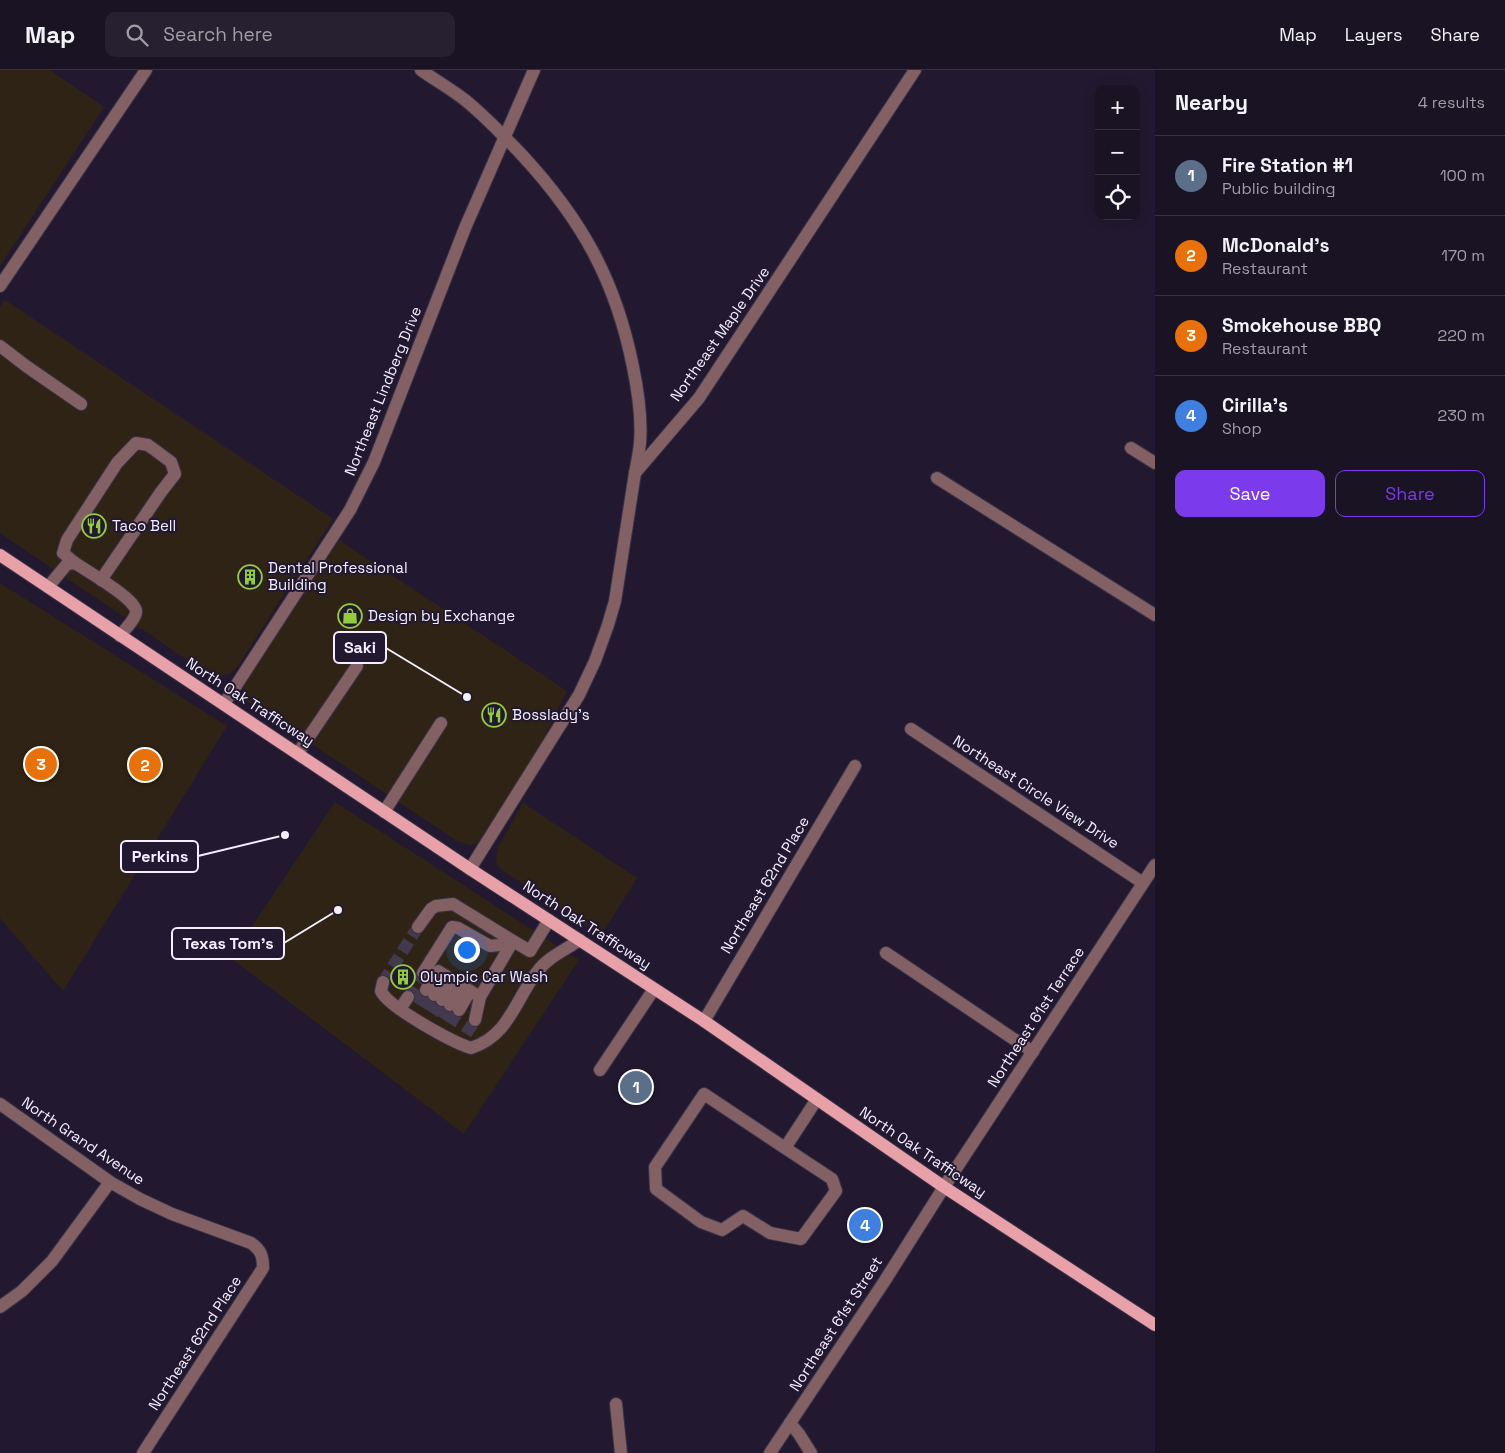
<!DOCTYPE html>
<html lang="en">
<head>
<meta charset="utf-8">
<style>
	body { margin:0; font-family:"Space Grotesk",sans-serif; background:#272031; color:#f1f3f6 }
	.controls { position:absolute; right:15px; top:15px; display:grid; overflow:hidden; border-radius:10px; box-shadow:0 2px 12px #0003 }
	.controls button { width:45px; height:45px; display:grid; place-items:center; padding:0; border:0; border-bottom:1px solid #383241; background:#1a1324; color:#f1f3f6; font:25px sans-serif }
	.you { position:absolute; left:466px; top:879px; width:18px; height:18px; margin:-12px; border:4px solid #fff; border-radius:50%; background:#1a73e8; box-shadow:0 0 0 8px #1a73e833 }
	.badge { display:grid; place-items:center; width:32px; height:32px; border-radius:50%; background:#7c3aed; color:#fff; font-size:16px; font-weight:700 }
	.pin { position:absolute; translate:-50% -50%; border:2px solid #fff; box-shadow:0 1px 5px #0006 }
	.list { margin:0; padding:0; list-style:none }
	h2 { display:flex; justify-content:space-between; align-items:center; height:65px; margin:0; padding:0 20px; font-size:21px }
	h2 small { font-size:16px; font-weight:400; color:#9f9ea6 }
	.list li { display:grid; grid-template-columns:32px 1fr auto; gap:15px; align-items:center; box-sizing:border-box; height:80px; padding:0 20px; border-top:1px solid #383241 }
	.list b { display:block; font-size:19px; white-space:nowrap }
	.list p { margin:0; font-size:16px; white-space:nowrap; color:#9f9ea6 }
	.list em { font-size:16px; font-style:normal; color:#9f9ea6 }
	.actions { display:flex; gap:10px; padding:15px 20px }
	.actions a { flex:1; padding:11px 0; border:1px solid #7c3aed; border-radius:10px; text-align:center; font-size:18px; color:#7c3aed }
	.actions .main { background:#7c3aed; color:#fff }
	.icon { flex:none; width:28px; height:28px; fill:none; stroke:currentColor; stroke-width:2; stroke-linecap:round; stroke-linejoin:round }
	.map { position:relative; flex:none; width:1155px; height:1383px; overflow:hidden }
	header { display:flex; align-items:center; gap:30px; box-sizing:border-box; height:70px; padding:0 25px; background:#1a1324; border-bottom:1px solid #383241 }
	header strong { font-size:24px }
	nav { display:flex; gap:28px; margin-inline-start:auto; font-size:18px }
	.search { width:350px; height:45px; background:#272031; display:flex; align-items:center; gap:12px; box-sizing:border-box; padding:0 18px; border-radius:10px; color:#9f9ea6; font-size:19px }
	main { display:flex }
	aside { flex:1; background:#1a1324 }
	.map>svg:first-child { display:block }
</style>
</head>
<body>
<header>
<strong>Map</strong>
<div class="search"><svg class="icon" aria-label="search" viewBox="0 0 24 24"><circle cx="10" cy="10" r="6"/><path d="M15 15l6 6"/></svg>Search here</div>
<nav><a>Map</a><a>Layers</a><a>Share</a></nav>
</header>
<main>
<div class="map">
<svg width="1155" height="1383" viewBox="0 0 1155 1383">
	<rect width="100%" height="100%" fill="#221930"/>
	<!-- commercial -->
	<g fill="#2f2315">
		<path d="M0,0h50l54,37 -104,159z"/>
		<path d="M5,230l328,219 -94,145 -8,9 -14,4 -6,-1 -211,-143v-226z"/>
		<path d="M339,470l228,151 -34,69 -50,78 -8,6 -6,1 -12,-4 -210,-140 -4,-5v-7l2,-8z"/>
		<path d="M0,513l227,143 -164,265 -63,-73z"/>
		<path d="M335,732l244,158 -115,174 -233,-176z"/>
		<path d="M523,733l114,75 -36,57 -100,-66 -4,-4 -1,-6 2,-12z"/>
	</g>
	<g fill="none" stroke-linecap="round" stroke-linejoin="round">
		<!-- minor-tunnel -->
		<g stroke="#42394f" stroke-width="12" stroke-dasharray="12 6" stroke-linecap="butt">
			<path d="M383,912l35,-55"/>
			<path d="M408,927l15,-24"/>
			<path d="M417,934l9,-14"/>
			<path d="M425,939l9,-14"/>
			<path d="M433,944l9,-14"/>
			<path d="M441,948l9,-13"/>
			<path d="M450,954l9,-14"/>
			<path d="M466,964l9,-14"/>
		</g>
		<!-- minor casing -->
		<g stroke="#3b3349" stroke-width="14">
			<g id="minor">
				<path d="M421,0c14,10 30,19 44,30 21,17 39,36 57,55 60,65 94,126 111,212 5,24 9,51 7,76 -1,10 -3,20 -5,30"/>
				<path d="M0,216l146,-216"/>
				<path d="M0,276l26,20 55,38"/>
				<path d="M1131,378l24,15"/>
				<path d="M937,408l218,137"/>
				<path d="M75,493l-12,-10 4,-13 50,-77 19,-20 12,2 23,17 4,12 -14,18 -60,88"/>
				<path d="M48,517l19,-23 8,-1c10,7 65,38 61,50 -2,8 -11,16 -16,23"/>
				<path d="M224,634l126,-194 24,-48 91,-234 69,-158"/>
				<path d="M911,659l232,154"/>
				<path d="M298,683l59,-87"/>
				<path d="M384,742l57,-89"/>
				<path d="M470,799l109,-174 16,-34 13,-36 7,-24 20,-128 64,-75 216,-328"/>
				<path d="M418,857l13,-18 5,-3 17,-2 60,37"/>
				<path d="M886,883l147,99"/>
				<path d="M423,903l29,-46 6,1 32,18 10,-1"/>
				<path d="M383,912l-2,9c7,16 71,51 90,57 38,-12 44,-48 66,-76 11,-15 28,-22 43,-32"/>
				<path d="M426,920l12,-19 42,26 33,-56 17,10 19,-31"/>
				<path d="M434,925l12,-19"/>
				<path d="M442,930l12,-19"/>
				<path d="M450,935l12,-19"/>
				<path d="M400,939l8,-12"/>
				<path d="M459,940l11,-19"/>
				<path d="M475,950l5,-23"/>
				<path d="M704,951l151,-255"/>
				<path d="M600,1000l54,-81"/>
				<path d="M0,1034l110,78 30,17 32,15 79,29c10,7 12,13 12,25l-120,185"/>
				<path d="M785,1078l-81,-54 -49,73 1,22 45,33 21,8 21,-14 27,17 31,6 35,-48 -4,-12 -47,-31 32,-49"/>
				<path d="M0,1237l22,-16 30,-30 58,-79"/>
				<path d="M616,1334l5,49"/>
				<path d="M790,1353l9,11 12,19"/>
				<path d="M770,1383l114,-171 60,-95 211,-322"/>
			</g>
		</g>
		<!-- major casing -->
		<g stroke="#3b3349" stroke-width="14">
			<path id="major" d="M0,485l470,314 234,152 240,166 211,138"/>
		</g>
		<!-- minor -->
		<use href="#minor" stroke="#826063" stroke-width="12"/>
		<!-- major -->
		<use href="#major" stroke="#e9a1a9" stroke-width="12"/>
	</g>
	<!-- icons -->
	<defs>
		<g id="restaurant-ring" transform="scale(1.25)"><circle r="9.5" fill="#221930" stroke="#93cc3d" stroke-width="1.5"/><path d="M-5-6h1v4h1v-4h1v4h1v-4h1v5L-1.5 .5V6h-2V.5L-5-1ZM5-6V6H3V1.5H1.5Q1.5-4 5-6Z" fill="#93cc3d"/></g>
		<g id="building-ring" transform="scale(1.25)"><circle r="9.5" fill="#221930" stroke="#93cc3d" stroke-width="1.5"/><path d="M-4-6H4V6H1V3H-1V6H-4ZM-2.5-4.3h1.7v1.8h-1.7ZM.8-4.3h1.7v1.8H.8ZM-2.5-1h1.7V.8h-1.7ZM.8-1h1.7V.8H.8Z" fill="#93cc3d"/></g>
		<g id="shop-ring" transform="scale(1.25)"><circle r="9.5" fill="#221930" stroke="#93cc3d" stroke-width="1.5"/><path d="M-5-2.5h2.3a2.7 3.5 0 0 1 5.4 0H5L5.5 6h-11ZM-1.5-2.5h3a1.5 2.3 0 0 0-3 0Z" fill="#93cc3d"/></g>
	</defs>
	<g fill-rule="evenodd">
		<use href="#restaurant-ring" x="94" y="456"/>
		<use href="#building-ring" x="250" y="507"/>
		<use href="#shop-ring" x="350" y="546"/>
		<use href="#restaurant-ring" x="494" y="645"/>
		<use href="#building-ring" x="403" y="907"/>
	</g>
	<g text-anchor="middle" stroke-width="4" stroke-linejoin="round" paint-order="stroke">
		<!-- street labels -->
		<g font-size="15" fill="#f4efff" stroke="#221930">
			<text transform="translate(720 264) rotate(-55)" y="5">Northeast Maple Drive</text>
			<text transform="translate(383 321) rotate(-68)" y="5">Northeast Lindberg Drive</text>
			<text transform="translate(250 632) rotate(33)" y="5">North Oak Trafficway</text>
			<text transform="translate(1036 722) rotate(33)" y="5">Northeast Circle View Drive</text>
			<text transform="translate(765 815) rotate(-59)" y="5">Northeast 62nd Place</text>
			<text transform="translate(587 855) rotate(33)" y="5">North Oak Trafficway</text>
			<text transform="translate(1036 947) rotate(-57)" y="5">Northeast 61st Terrace</text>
			<text transform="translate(83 1071) rotate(34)" y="5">North Grand Avenue</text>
			<text transform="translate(923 1082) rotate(34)" y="5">North Oak Trafficway</text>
			<text transform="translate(836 1254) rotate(-57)" y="5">Northeast 61st Street</text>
			<text transform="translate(195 1273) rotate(-57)" y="5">Northeast 62nd Place</text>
		</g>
		<!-- poi labels -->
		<g font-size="15" fill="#f4efff" stroke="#221930" text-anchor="start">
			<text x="112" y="461">Taco Bell</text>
			<text x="268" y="503">Dental Professional<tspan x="268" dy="17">Building</tspan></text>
			<text x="368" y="551">Design by Exchange</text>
			<text x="512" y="650">Bosslady's</text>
			<text x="420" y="912">Olympic Car Wash</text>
		</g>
	</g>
	<!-- callouts -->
	<path fill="none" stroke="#f4efff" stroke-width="2" d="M467 627L386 578M285 765L198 786M338 840L284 873"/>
	<g fill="#f4efff" stroke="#221930" stroke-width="2">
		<circle cx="467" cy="627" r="5"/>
		<circle cx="285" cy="765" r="5"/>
		<circle cx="338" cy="840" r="5"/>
	</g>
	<g fill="#221930" stroke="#f4efff" stroke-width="2">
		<rect x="334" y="562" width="52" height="31" rx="5"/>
		<rect x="121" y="771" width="77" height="31" rx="5"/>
		<rect x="172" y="858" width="112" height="31" rx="5"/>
	</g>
	<g font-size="16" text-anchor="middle" font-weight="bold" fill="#f4efff">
		<text x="360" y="583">Saki</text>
		<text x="160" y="792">Perkins</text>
		<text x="228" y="879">Texas Tom's</text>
	</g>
</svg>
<div class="controls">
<button>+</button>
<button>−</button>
<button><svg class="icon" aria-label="locate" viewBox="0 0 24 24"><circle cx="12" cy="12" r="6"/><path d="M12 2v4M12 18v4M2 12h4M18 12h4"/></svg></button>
</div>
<div class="you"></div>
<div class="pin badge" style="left:636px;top:1017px;background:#5c6f8a">1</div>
<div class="pin badge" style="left:145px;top:695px;background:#e8710a">2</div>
<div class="pin badge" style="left:41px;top:694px;background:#e8710a">3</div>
<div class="pin badge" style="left:865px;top:1155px;background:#3f7fe0">4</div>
</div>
<aside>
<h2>Nearby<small>4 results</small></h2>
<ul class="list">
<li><span class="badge" style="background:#5c6f8a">1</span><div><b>Fire Station #1</b><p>Public building</p></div><em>100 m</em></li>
<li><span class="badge" style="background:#e8710a">2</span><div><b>McDonald's</b><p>Restaurant</p></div><em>170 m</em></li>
<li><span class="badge" style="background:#e8710a">3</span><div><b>Smokehouse BBQ</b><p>Restaurant</p></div><em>220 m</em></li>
<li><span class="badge" style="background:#3f7fe0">4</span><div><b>Cirilla's</b><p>Shop</p></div><em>230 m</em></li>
</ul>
<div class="actions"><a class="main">Save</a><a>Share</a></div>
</aside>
</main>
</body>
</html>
